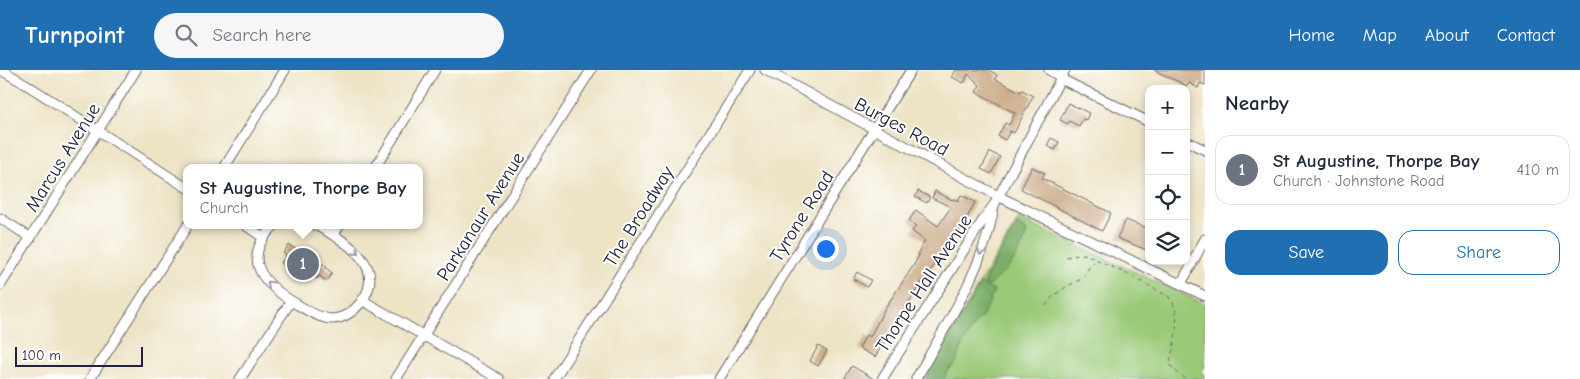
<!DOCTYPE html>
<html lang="en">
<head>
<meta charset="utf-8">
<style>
	body { margin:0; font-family:"Comic Neue",sans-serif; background:#f6f6f7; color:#1f2937 }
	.controls { position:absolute; right:15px; top:15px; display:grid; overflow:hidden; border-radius:10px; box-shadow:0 2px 8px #0003 }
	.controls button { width:45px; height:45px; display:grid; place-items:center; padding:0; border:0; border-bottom:1px solid #e0e1e3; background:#fff; color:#1f2937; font:25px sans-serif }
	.scale { position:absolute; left:15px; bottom:12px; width:128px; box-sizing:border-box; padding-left:5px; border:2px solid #22223b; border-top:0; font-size:14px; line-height:18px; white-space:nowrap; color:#22223b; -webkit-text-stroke:4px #fff; paint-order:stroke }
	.you { position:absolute; left:825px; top:178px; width:18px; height:18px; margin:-12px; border:4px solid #fff; border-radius:50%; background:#1a73e8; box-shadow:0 0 0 8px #1a73e833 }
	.badge { display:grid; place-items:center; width:32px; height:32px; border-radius:50%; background:#1f6fb2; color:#fff; font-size:16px; font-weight:700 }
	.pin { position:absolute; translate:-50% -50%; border:2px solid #fff; box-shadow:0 1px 5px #0006 }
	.popup { position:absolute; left:183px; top:94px; width:240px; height:65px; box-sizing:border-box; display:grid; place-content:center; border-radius:10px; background:#fff; filter:drop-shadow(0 1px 4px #0005); font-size:16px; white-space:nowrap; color:#747a83 }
	.popup b { font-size:19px; color:#1f2937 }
	.popup::after { content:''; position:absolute; left:50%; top:100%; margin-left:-10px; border:10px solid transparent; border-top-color:#fff }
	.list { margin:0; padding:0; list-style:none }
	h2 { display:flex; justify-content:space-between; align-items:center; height:65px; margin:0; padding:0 20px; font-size:21px }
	h2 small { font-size:16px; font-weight:400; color:#747a83 }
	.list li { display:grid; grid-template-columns:32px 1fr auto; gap:15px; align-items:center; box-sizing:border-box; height:70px; margin:0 10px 10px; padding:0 10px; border:1px solid #e0e1e3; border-radius:15px }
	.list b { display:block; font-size:19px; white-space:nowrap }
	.list p { margin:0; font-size:16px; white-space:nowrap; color:#747a83 }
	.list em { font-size:16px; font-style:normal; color:#747a83 }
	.actions { display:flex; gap:10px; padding:15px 20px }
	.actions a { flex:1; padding:11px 0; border:1px solid #1f6fb2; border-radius:15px; text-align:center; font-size:18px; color:#1f6fb2 }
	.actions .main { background:#1f6fb2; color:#fff }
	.icon { flex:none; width:28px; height:28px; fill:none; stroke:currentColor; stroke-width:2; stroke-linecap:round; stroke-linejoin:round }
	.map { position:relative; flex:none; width:1205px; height:309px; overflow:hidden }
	header { display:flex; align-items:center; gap:30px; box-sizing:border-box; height:70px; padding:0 25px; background:#1f6fb2; color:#fff }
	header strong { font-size:24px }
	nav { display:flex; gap:28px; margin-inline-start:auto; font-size:18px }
	.search { width:350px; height:45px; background:#f6f6f7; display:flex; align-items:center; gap:12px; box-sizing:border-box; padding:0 18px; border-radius:28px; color:#747a83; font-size:19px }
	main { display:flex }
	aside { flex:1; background:#fff }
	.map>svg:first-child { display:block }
</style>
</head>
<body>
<header>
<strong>Turnpoint</strong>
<div class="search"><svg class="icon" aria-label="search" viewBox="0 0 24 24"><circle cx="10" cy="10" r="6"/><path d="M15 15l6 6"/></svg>Search here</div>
<nav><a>Home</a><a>Map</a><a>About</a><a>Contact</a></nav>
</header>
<main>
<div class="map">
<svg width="1205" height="309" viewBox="0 0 1205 309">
	<rect width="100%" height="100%" fill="#fff"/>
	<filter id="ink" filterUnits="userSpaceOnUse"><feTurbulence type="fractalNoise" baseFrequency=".02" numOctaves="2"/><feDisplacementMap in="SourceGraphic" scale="10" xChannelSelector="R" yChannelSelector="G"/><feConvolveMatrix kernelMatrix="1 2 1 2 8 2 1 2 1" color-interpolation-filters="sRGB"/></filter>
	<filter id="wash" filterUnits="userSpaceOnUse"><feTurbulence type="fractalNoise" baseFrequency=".0096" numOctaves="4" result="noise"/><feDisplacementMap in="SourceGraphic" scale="20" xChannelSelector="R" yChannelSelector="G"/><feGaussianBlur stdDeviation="1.12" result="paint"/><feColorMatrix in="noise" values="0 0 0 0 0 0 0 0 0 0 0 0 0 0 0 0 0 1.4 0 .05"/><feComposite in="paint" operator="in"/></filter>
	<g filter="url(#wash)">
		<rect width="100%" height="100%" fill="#ede3c5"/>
		<!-- green -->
		<path fill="#9ac977" stroke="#5e7659" d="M1019,149l186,85v62l-4,7 4,2v4h-280l54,-95z"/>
		<!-- forest -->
		<g fill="#7bad68" stroke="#4e6852">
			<path d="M1017,155l7,3 3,4c-2,10 -13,31 -21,38 -7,5 -11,9 -16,16l-5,-1 1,-8z"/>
			<path d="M981,214l13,7 -11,25 -7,6 -13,22 -8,21 -6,4 -5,10h-19l33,-57z"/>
		</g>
		<g id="blocks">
			<!-- building -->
			<g fill="#caaa87">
				<path d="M956,0h33l8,5 -2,4 26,13 1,-2 11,6 -19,37 -4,-2 -5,9 -7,-4 7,-13 4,2 6,-12 -39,-21 4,-7 -12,-11 -4,9 -12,-6z"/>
				<path d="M1154,0h51v15l-5,-2 -2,5 -9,-5 -2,3z"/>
				<path d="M1068,33l21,10 -3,7 -3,-1 -4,7 -10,-5 -1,3 -8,-4z"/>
				<path d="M1051,68l8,4 -4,8 -8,-4z"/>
				<path d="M990,82l10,5 -9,17 -10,-5z"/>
				<path d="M1032,97l13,6 -3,5 69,35 -9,18 -81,-42z"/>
				<path d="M918,121l12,6 -3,6 -12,-6z"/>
				<path d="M935,121l17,9 1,-1 5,2 3,-6 14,7 -10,20 -48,67 -42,68 -16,-9 7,-13 4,2 15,-29 29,-43 5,-10 -2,-1 8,-13 -13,-10 4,-5 -7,-5 7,-11 22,16 13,-19 -19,-9z"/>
				<path d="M1126,150l23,9v22l-32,-13z"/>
				<path d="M289,175l13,8 1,-2 24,16 -1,1 6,5 -5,8 -8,-5 -2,3 -22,-14 -3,5 -11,-7 5,-8 -3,-2z"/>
				<path d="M857,202l14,8 -4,7 -14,-8z"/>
				<path d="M818,276l9,5 -9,15 -8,-5z"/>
				<path d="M852,296l22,13h-30z"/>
			</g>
		</g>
	</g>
	<g filter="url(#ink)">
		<use href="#blocks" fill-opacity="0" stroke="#69666b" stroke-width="1"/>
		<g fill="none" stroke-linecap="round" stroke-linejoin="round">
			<!-- minor casing -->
			<g stroke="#69666b" stroke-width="11">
				<g id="minor">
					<path d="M1,0l23,13 163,105"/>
					<path d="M765,0l233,126 207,100"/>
					<path d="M1049,0l12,7"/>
					<path d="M1061,9l88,43"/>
					<path d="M1186,71l19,9"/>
					<path d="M224,98l61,-98"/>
					<path d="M375,98l60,-98"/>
					<path d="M0,148l31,20"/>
					<path d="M245,155l19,13"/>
					<path d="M275,155c-37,34 -11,60 23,80 10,6 23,14 35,14 12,-1 22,-9 29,-18 26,-36 -19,-62 -47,-76"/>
					<path d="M333,165l7,-10"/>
					<path d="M1181,214l24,-45"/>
					<path d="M0,216l136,-216"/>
					<path d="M362,230l137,79"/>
					<path d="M90,309l98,-154"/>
					<path d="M240,309l51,-78"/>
					<path d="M396,309l195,-309"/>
					<path d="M554,309l196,-309"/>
					<path d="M719,309l192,-309"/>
					<path d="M882,309l103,-162 9,-12 71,-135"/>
					<path d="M916,309c30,-54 69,-112 78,-173"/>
				</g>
			</g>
			<!-- path -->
			<g stroke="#69666b" stroke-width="1" stroke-dasharray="4 4" stroke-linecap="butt">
				<path d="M1066,187l19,-3 50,24 34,19c13,14 6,40 3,57 -1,4 -3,8 -1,12 3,5 10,9 15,13"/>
				<path d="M1046,236l7,-10 13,-9 17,-9 8,-14 8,-3"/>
			</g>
			<!-- minor -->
			<use href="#minor" stroke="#fff" stroke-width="9"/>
		</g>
		<!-- one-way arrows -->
		<defs><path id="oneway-chevron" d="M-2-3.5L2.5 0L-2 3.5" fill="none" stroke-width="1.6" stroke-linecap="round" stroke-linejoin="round" transform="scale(1.25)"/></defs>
		<g stroke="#9c9ca7">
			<use href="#oneway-chevron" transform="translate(356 182) rotate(42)"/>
			<use href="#oneway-chevron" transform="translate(981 182) rotate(109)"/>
			<use href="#oneway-chevron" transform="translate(270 214) rotate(-137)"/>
		</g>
	</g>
	<g text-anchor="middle" stroke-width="4" stroke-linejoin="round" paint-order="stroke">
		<!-- street labels -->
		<g font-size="19" fill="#22223b" stroke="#fff">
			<text transform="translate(902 56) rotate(28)" y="7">Burges Road</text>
			<text transform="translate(62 87) rotate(-58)" y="7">Marcus Avenue</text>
			<text transform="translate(480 146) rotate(-58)" y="7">Parkanaur Avenue</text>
			<text transform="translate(638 146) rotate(-58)" y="7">The Broadway</text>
			<text transform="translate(801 146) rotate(-58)" y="7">Tyrone Road</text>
			<text transform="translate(923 213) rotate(-57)" y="7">Thorpe Hall Avenue</text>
		</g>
	</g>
</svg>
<div class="controls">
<button>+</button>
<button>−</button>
<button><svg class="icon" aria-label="locate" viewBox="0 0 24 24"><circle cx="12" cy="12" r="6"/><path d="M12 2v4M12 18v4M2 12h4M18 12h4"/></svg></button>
<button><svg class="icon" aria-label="layers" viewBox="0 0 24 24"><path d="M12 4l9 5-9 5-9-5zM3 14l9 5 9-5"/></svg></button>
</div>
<div class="scale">100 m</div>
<div class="you"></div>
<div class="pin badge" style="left:303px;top:194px;background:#6b7280">1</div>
<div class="popup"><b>St Augustine, Thorpe Bay</b>Church</div>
</div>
<aside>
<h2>Nearby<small></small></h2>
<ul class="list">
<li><span class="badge" style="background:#6b7280">1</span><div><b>St Augustine, Thorpe Bay</b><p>Church · Johnstone Road</p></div><em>410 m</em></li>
</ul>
<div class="actions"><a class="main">Save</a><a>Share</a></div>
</aside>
</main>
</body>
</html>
